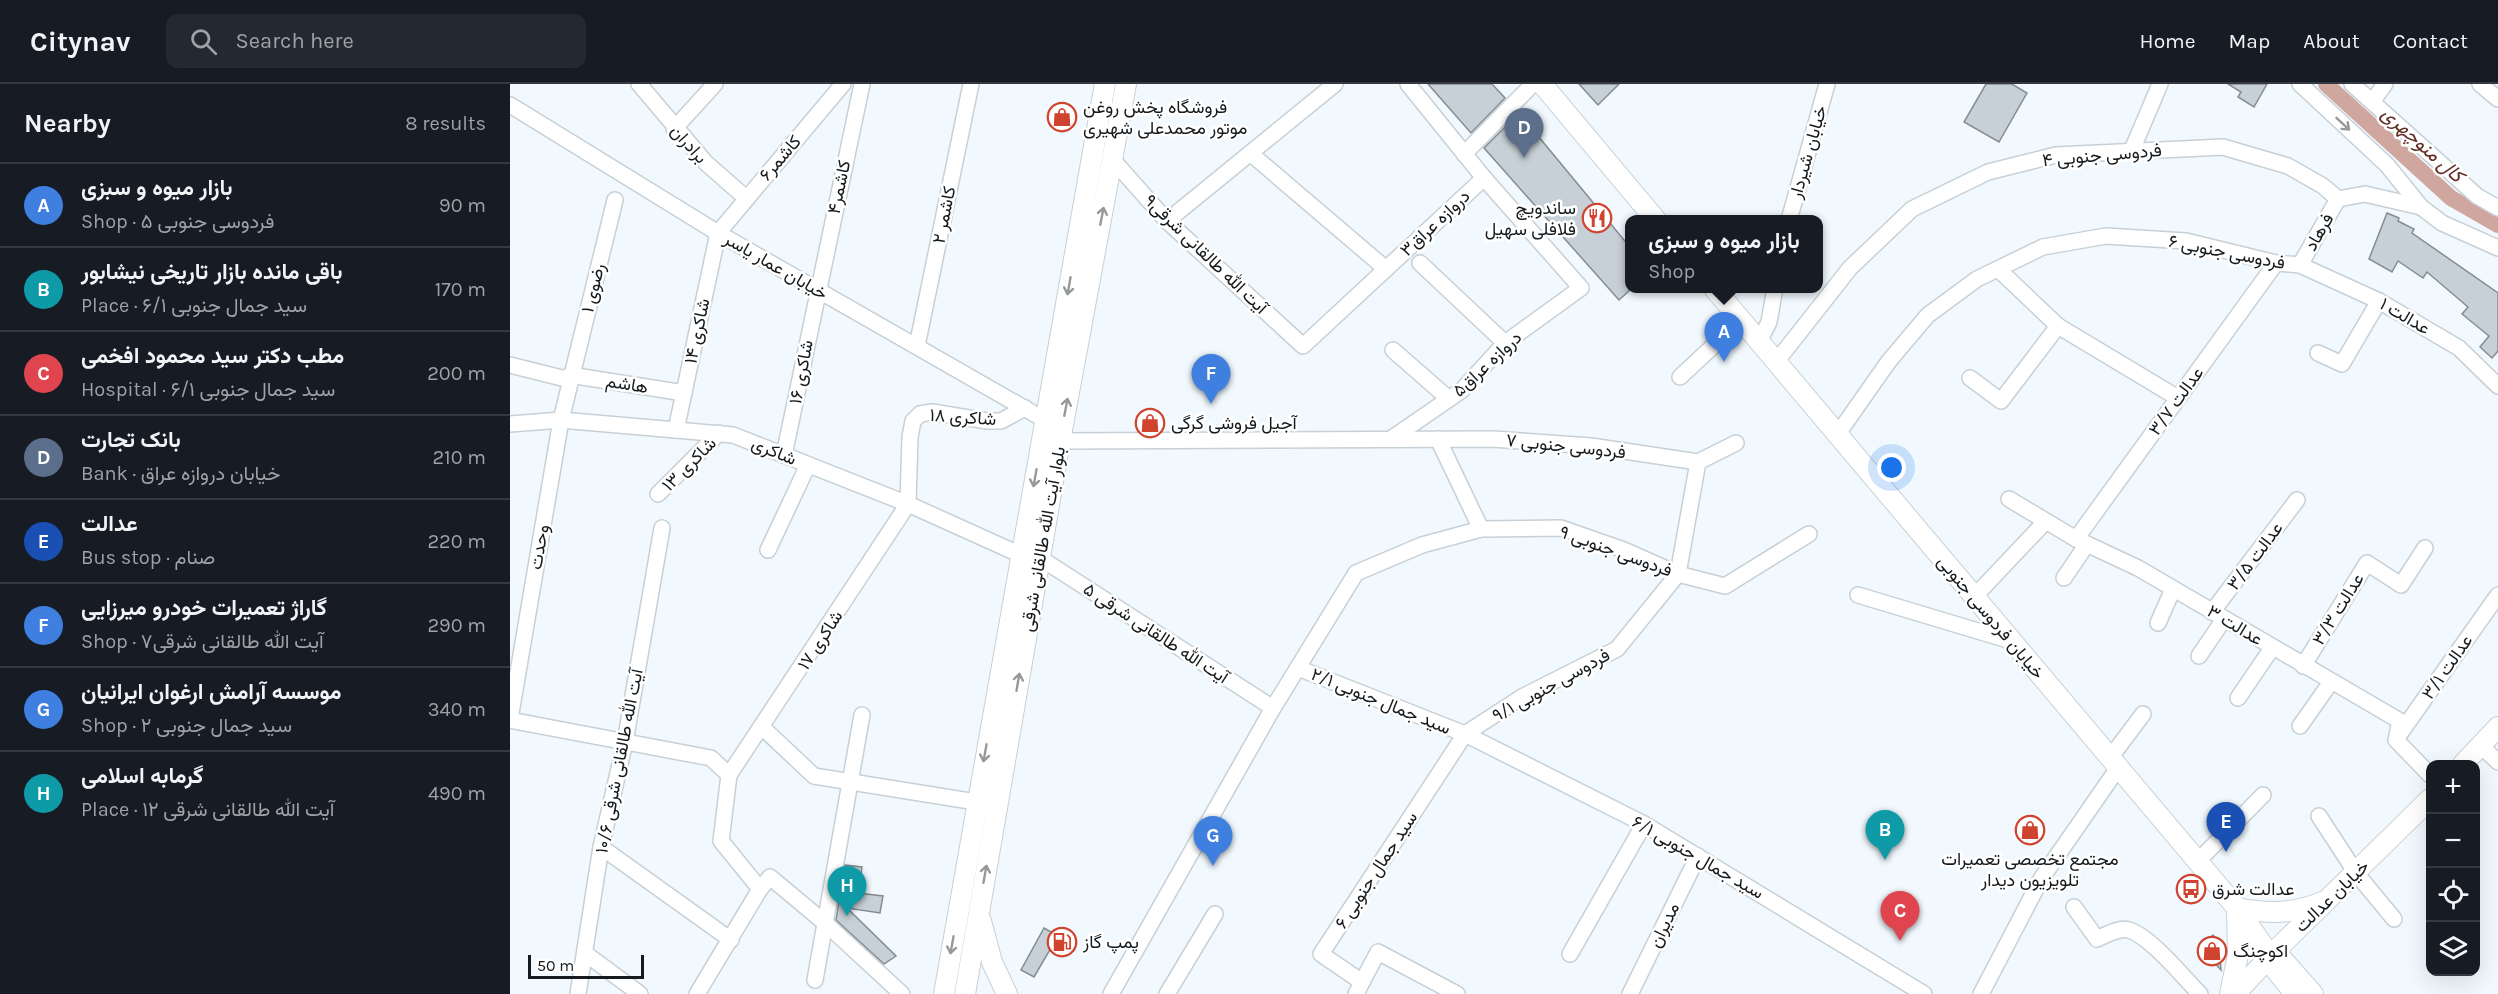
<!DOCTYPE html>
<html lang="en">
<head>
<meta charset="utf-8">
<style>
	body { margin:0; font-family:Karla,Vazirmatn,sans-serif; background:#242831; color:#f1f3f6 }
	.controls { position:absolute; right:18px; bottom:18px; display:grid; overflow:hidden; border-radius:12px; box-shadow:0 6px 24px #0002 }
	.controls button { width:54px; height:54px; display:grid; place-items:center; padding:0; border:0; border-bottom:2px solid #363941; background:#171b24; color:#f1f3f6; font:30px sans-serif }
	.scale { position:absolute; left:18px; bottom:15px; width:116px; box-sizing:border-box; padding-left:6px; border:3px solid #161a1c; border-top:0; font-size:16px; line-height:21px; white-space:nowrap; color:#161a1c; -webkit-text-stroke:4px #fff; paint-order:stroke }
	.you { position:absolute; left:1382px; top:384px; width:21px; height:21px; margin:-15px; border:4px solid #fff; border-radius:50%; background:#1a73e8; box-shadow:0 0 0 9px #1a73e833 }
	.badge { display:grid; place-items:center; width:39px; height:39px; border-radius:50%; background:#d0442f; color:#fff; font-size:20px; font-weight:700 }
	.pin { position:absolute; translate:-50% -50px; filter:drop-shadow(0 2px 3px #0008) }
	.pin::after { content:''; position:absolute; top:32px; width:21px; height:18px; background:inherit; clip-path:polygon(0 0,100% 0,50% 100%) }
	.popup { position:absolute; left:1115px; top:131px; width:198px; height:78px; box-sizing:border-box; display:grid; place-content:center; border-radius:12px; background:#171b24; filter:drop-shadow(0 2px 4px #0005); font-size:20px; white-space:nowrap; color:#9ea1a6 }
	.popup b { font-size:22px; color:#f1f3f6 }
	.popup::after { content:''; position:absolute; left:50%; top:100%; margin-left:-12px; border:12px solid transparent; border-top-color:#171b24 }
	.list { margin:0; padding:0; list-style:none }
	h2 { display:flex; justify-content:space-between; align-items:center; height:78px; margin:0; padding:0 24px; font-size:26px }
	h2 small { font-size:20px; font-weight:400; color:#9ea1a6 }
	.list li { display:grid; grid-template-columns:39px 1fr auto; gap:18px; align-items:center; box-sizing:border-box; height:84px; padding:0 24px; border-top:2px solid #363941 }
	.list b { display:block; font-size:22px; white-space:nowrap }
	.list p { margin:0; font-size:20px; white-space:nowrap; color:#9ea1a6 }
	.list em { font-size:20px; font-style:normal; color:#9ea1a6 }
	.icon { flex:none; width:33px; height:33px; fill:none; stroke:currentColor; stroke-width:2; stroke-linecap:round; stroke-linejoin:round }
	.map { position:relative; flex:none; width:1988px; height:910px; overflow:hidden }
	header { display:flex; align-items:center; gap:36px; box-sizing:border-box; height:84px; padding:0 30px; background:#171b24; border-bottom:2px solid #363941 }
	header strong { font-size:28px }
	nav { display:flex; gap:33px; margin-inline-start:auto; font-size:21px }
	.search { width:420px; height:54px; background:#242831; display:flex; align-items:center; gap:15px; box-sizing:border-box; padding:0 21px; border-radius:12px; color:#9ea1a6; font-size:22px }
	main { display:flex }
	aside { flex:1; background:#171b24 }
	.map>svg:first-child { display:block }
</style>
</head>
<body>
<header>
<strong>Citynav</strong>
<div class="search"><svg class="icon" aria-label="search" viewBox="0 0 24 24"><circle cx="10" cy="10" r="6"/><path d="M15 15l6 6"/></svg>Search here</div>
<nav><a>Home</a><a>Map</a><a>About</a><a>Contact</a></nav>
</header>
<main>
<aside>
<h2>Nearby<small>8 results</small></h2>
<ul class="list">
<li><span class="badge" style="background:#3f7fe0">A</span><div><b>بازار میوه و سبزی</b><p>Shop · فردوسی جنوبی ۵</p></div><em>90 m</em></li>
<li><span class="badge" style="background:#0f9aa8">B</span><div><b>باقی مانده بازار تاریخی نیشابور</b><p>Place · سید جمال جنوبی ۶/۱</p></div><em>170 m</em></li>
<li><span class="badge" style="background:#e0444e">C</span><div><b>مطب دکتر سید محمود افخمی</b><p>Hospital · سید جمال جنوبی ۶/۱</p></div><em>200 m</em></li>
<li><span class="badge" style="background:#5c6f8a">D</span><div><b>بانک تجارت</b><p>Bank · خیابان دروازه عراق</p></div><em>210 m</em></li>
<li><span class="badge" style="background:#1a4fb4">E</span><div><b>عدالت</b><p>Bus stop · صنام</p></div><em>220 m</em></li>
<li><span class="badge" style="background:#3f7fe0">F</span><div><b>گاراژ تعمیرات خودرو میرزایی</b><p>Shop · آیت الله طالقانی شرقی۷</p></div><em>290 m</em></li>
<li><span class="badge" style="background:#3f7fe0">G</span><div><b>موسسه آرامش ارغوان ایرانیان</b><p>Shop · سید جمال جنوبی ۲</p></div><em>340 m</em></li>
<li><span class="badge" style="background:#0f9aa8">H</span><div><b>گرمابه اسلامی</b><p>Place · آیت الله طالقانی شرقی ۱۲</p></div><em>490 m</em></li>
</ul>
</aside>
<div class="map">
<svg width="1988" height="910" viewBox="0 0 1988 910">
	<rect width="100%" height="100%" fill="#f1f9fe"/>
	<g fill="none" stroke-linecap="round" stroke-linejoin="round">
		<!-- canal -->
		<path stroke="#cfa79f" stroke-width="16" d="M1816,0l125,114 47,27"/>
	</g>
	<!-- building -->
	<g fill="#c6d0d6" stroke="#848d92" stroke-width="1.5">
		<path d="M918,0h64l13,14 -34,35z"/>
		<path d="M1069,0h40l-21,21z"/>
		<path d="M1476,0h26l15,9 -28,49 -35,-20z"/>
		<path d="M1718,0h39l-13,23 -16,-10 3,-5z"/>
		<path d="M1009,29l110,133v45l-10,9 -135,-152z"/>
		<path d="M1877,129l12,5 -1,3 16,8 -2,4 86,60v58l-6,7 -12,-11 9,-11 -27,-22 6,-7 -41,-35 -4,6 -25,-17 -6,11 -23,-13z"/>
		<path d="M335,781l17,2 -4,26 25,3 -3,17 -33,-5 49,48 -12,8 -48,-44z"/>
		<path d="M534,844l14,8 -24,41 -13,-7z"/>
		<path d="M1703,851l6,7 2,28 -21,-23z"/>
	</g>
	<g fill="none" stroke-linecap="round" stroke-linejoin="round">
		<!-- minor casing -->
		<g stroke="#c6d0d6" stroke-width="18">
			<g id="minor">
				<path d="M129,0l67,79 40,35"/>
				<path d="M1790,0l87,81 34,42 21,16 56,25"/>
				<path d="M1842,0l125,112 21,12"/>
				<path d="M1970,0l18,15"/>
				<path d="M1862,18l13,-18"/>
				<path d="M0,21l208,128 327,187"/>
				<path d="M164,45l41,-45"/>
				<path d="M1622,66l28,-66"/>
				<path d="M740,69l136,116"/>
				<path d="M954,70l69,-70"/>
				<path d="M602,75l55,62 136,125 181,-168"/>
				<path d="M1279,136l38,-136"/>
				<path d="M657,137l168,-137"/>
				<path d="M910,179l85,80"/>
				<path d="M1790,181l38,-66"/>
				<path d="M1488,185l60,57 120,72"/>
				<path d="M1249,258l10,-20 6,-34"/>
				<path d="M407,262l54,-262"/>
				<path d="M883,266l56,49"/>
				<path d="M1808,269l24,11 37,-63"/>
				<path d="M1266,278l74,-94 62,-59 76,-37 68,-17 167,-8 65,19 35,20 15,13 27,-5 56,13"/>
				<path d="M0,281l60,15"/>
				<path d="M60,291l114,18"/>
				<path d="M1170,293l61,-57"/>
				<path d="M1460,294l31,23 57,-75"/>
				<path d="M0,340l51,-4 172,15 175,69 113,51"/>
				<path d="M166,346l42,-197 125,-149"/>
				<path d="M1327,351l52,-74 39,-46 49,-36 66,-32 63,-11 80,5 90,22 24,2 79,36 80,47 39,38"/>
				<path d="M881,355l71,-49 43,-47 76,-55 -97,-110 -76,-94"/>
				<path d="M928,355l43,90"/>
				<path d="M550,357l433,-2 98,7 107,16 38,-19"/>
				<path d="M274,371l78,-371"/>
				<path d="M148,410l61,-61"/>
				<path d="M1499,415l67,40 62,29 262,153 -4,19 34,35"/>
				<path d="M1566,455l200,-276"/>
				<path d="M258,466l40,-85"/>
				<path d="M530,474l233,150"/>
				<path d="M1554,494l23,-34"/>
				<path d="M1348,511l153,46"/>
				<path d="M1464,513l71,-75"/>
				<path d="M1702,528l85,-112"/>
				<path d="M1648,539l15,-34"/>
				<path d="M1689,572l25,-37"/>
				<path d="M1793,582l64,-103 34,22 24,-37"/>
				<path d="M788,584l167,66 179,90 280,170"/>
				<path d="M1728,614l34,-50"/>
				<path d="M0,635l51,-299 54,-220"/>
				<path d="M0,636l201,38 18,17 -8,66 39,48"/>
				<path d="M1790,642l31,-44"/>
				<path d="M253,644l51,48 162,26"/>
				<path d="M1889,651l99,-140"/>
				<path d="M1971,662l17,16"/>
				<path d="M1600,674l33,-44"/>
				<path d="M219,691l179,-271 2,-67 3,-16 7,-7 12,-2 55,9h14l24,-13"/>
				<path d="M1809,732l37,57 38,46"/>
				<path d="M91,763l130,93"/>
				<path d="M1687,778l66,-67"/>
				<path d="M1564,823l23,32c9,-4 22,-12 32,-9 22,7 54,47 71,64"/>
				<path d="M76,870l54,40"/>
				<path d="M1060,870l74,-130"/>
				<path d="M305,896l47,-265"/>
				<path d="M852,898l16,-30 79,42"/>
				<path d="M68,910l23,-147 24,-105 37,-214"/>
				<path d="M187,910l63,-105 10,-12 55,46 77,71"/>
				<path d="M601,910l162,-286 83,-135 66,-28 59,-16 80,-1 63,22 54,24 47,12 84,-52"/>
				<path d="M657,910l48,-80"/>
				<path d="M846,910l6,-12 -41,-28 144,-220 57,-37 95,-48 61,-75 20,-112"/>
				<path d="M1120,910l68,-138"/>
				<path d="M1471,910l60,-115 77,-111"/>
			</g>
		</g>
		<!-- major casing -->
		<g stroke="#c6d0d6" stroke-width="22">
			<g id="major">
				<path d="M1032,0l114,136"/>
				<path d="M1204,204l523,620 27,39 3,12 28,35"/>
				<path d="M1953,680l35,-37"/>
				<path d="M1727,824c31,6 57,6 85,-6"/>
				<path d="M471,837l11,41 15,32"/>
				<path d="M1773,876l30,34"/>
				<path d="M434,910l161,-910"/>
				<path d="M455,910l95,-553 66,-357"/>
				<path d="M1720,910l8,-39 -1,-47"/>
				<path d="M1725,910l40,-43 155,-152"/>
			</g>
		</g>
		<!-- minor -->
		<use href="#minor" stroke="#fff" stroke-width="15"/>
		<!-- major -->
		<use href="#major" stroke="#fff" stroke-width="20"/>
	</g>
	<!-- one-way arrows -->
	<defs><path id="oneway-shaft" d="M-6 0H5M1.5-3L5.5 0L1.5 3" fill="none" stroke-width="1.6" stroke-linecap="round" stroke-linejoin="round" transform="scale(1.5)"/></defs>
	<g stroke="#969899">
		<use href="#oneway-shaft" transform="translate(1833 40) rotate(43)"/>
		<use href="#oneway-shaft" transform="translate(592 132) rotate(-79)"/>
		<use href="#oneway-shaft" transform="translate(559 202) rotate(100)"/>
		<use href="#oneway-shaft" transform="translate(556 323) rotate(-79)"/>
		<use href="#oneway-shaft" transform="translate(525 394) rotate(100)"/>
		<use href="#oneway-shaft" transform="translate(508 598) rotate(-80)"/>
		<use href="#oneway-shaft" transform="translate(475 669) rotate(100)"/>
		<use href="#oneway-shaft" transform="translate(475 790) rotate(-80)"/>
		<use href="#oneway-shaft" transform="translate(442 861) rotate(100)"/>
	</g>
	<!-- icons -->
	<defs>
		<g id="shop-ring" transform="scale(1.5)"><circle r="9.5" fill="#fff" stroke="#d0442f" stroke-width="1.5"/><path d="M-5-2.5h2.3a2.7 3.5 0 0 1 5.4 0H5L5.5 6h-11ZM-1.5-2.5h3a1.5 2.3 0 0 0-3 0Z" fill="#d0442f"/></g>
		<g id="restaurant-ring" transform="scale(1.5)"><circle r="9.5" fill="#fff" stroke="#d0442f" stroke-width="1.5"/><path d="M-5-6h1v4h1v-4h1v4h1v-4h1v5L-1.5 .5V6h-2V.5L-5-1ZM5-6V6H3V1.5H1.5Q1.5-4 5-6Z" fill="#d0442f"/></g>
		<g id="bus-ring" transform="scale(1.5)"><circle r="9.5" fill="#fff" stroke="#d0442f" stroke-width="1.5"/><path d="M-5-6H5V4H4V6H2V4H-2V6H-4V4H-5ZM-3.5-4V0h7V-4ZM-3.5 1.2v1.5H-2V1.2ZM2 1.2v1.5H3.5V1.2Z" fill="#d0442f"/></g>
		<g id="fuel-ring" transform="scale(1.5)"><circle r="9.5" fill="#fff" stroke="#d0442f" stroke-width="1.5"/><path d="M-5.5-6h7V0h2V4h1.3V-2.5L3-4.5l.8-.8L6-3V5H2.5V1h-1V6h-7ZM-4.2-4.7v3.2H.2V-4.7Z" fill="#d0442f"/></g>
	</defs>
	<g fill-rule="evenodd">
		<use href="#shop-ring" x="552" y="33"/>
		<use href="#restaurant-ring" x="1087" y="134"/>
		<use href="#shop-ring" x="640" y="339"/>
		<use href="#shop-ring" x="1520" y="746"/>
		<use href="#bus-ring" x="1681" y="805"/>
		<use href="#fuel-ring" x="552" y="858"/>
		<use href="#shop-ring" x="1702" y="867"/>
	</g>
	<g text-anchor="middle" stroke-width="5" stroke-linejoin="round" paint-order="stroke">
		<!-- poi labels -->
		<g font-size="18" fill="#161a1c" stroke="#fff" text-anchor="start">
			<text x="573" y="29">فروشگاه پخش روغن<tspan x="573" dy="21">موتور محمدعلی شهیری</tspan></text>
			<text x="1066" y="130" text-anchor="end">ساندویچ<tspan x="1066" dy="21">فلافلی سهیل</tspan></text>
			<text x="661" y="345">آجیل فروشی گرگی</text>
			<text x="1520" y="781" text-anchor="middle">مجتمع تخصصی تعمیرات<tspan x="1520" dy="21">تلویزیون دیدار</tspan></text>
			<text x="1702" y="811">عدالت شرق</text>
			<text x="573" y="864">پمپ گاز</text>
			<text x="1723" y="873">اکوچنگ</text>
		</g>
		<!-- street labels -->
		<g font-size="18" fill="#161a1c" stroke="#fff">
			<text transform="translate(179 60) rotate(48)" y="6">برادران</text>
			<text transform="translate(1298 68) rotate(-74)" y="6">خیابان شیردار</text>
			<text transform="translate(1592 71) rotate(-5)" y="6">فردوسی جنوبی ۴</text>
			<text transform="translate(270 74) rotate(-49)" y="6">کاشمر۶</text>
			<text transform="translate(329 103) rotate(-78)" y="6">کاشمر۴</text>
			<text transform="translate(434 131) rotate(-79)" y="6">کاشمر ۲</text>
			<text transform="translate(925 139) rotate(-43)" y="6">دروازه عراق۳</text>
			<text transform="translate(1809 148) rotate(-60)" y="6">فرهاد</text>
			<text transform="translate(1717 168) rotate(11)" y="6">فردوسی جنوبی ۶</text>
			<text transform="translate(696 170) rotate(44)" y="6">آیت الله طالقانی شرقی۹</text>
			<text transform="translate(266 182) rotate(30)" y="6">خیابان عمار یاسر</text>
			<text transform="translate(83 204) rotate(-76)" y="6">رضوی ۱</text>
			<text transform="translate(1895 232) rotate(30)" y="6">عدالت ۱</text>
			<text transform="translate(187 247) rotate(-78)" y="6">شاکری ۱۴</text>
			<text transform="translate(977 280) rotate(-43)" y="6">دروازه عراق۵</text>
			<text transform="translate(291 288) rotate(-79)" y="6">شاکری ۱۶</text>
			<text transform="translate(117 300) rotate(9)" y="6">هاشم</text>
			<text transform="translate(1666 317) rotate(-54)" y="6">عدالت ۳/۷</text>
			<text transform="translate(453 333) rotate(4)" y="6">شاکری ۱۸</text>
			<text transform="translate(1056 362) rotate(6)" y="6">فردوسی جنوبی ۷</text>
			<text transform="translate(264 367) rotate(22)" y="6">شاکری</text>
			<text transform="translate(179 380) rotate(-45)" y="6">شاکری ۱۳</text>
			<text transform="translate(533 455) rotate(-80)" y="6">بلوار آیت الله طالقانی شرقی</text>
			<text transform="translate(29 463) rotate(-80)" y="6">وحدت</text>
			<text transform="translate(1106 467) rotate(20)" y="6">فردوسی جنوبی ۹</text>
			<text transform="translate(1745 472) rotate(-53)" y="6">عدالت ۳/۵</text>
			<text transform="translate(1828 525) rotate(-58)" y="6">عدالت ۳/۳</text>
			<text transform="translate(1481 533) rotate(50)" y="6">خیابان فردوسی جنوبی</text>
			<text transform="translate(1725 541) rotate(31)" y="6">عدالت ۳</text>
			<text transform="translate(646 549) rotate(33)" y="6">آیت الله طالقانی شرقی ۵</text>
			<text transform="translate(310 556) rotate(-57)" y="6">شاکری ۱۷</text>
			<text transform="translate(1937 583) rotate(-55)" y="6">عدالت ۳/۱</text>
			<text transform="translate(1041 601) rotate(-29)" y="6">فردوسی جنوبی ۹/۱</text>
			<text transform="translate(871 617) rotate(22)" y="6">سید جمال جنوبی ۲/۱</text>
			<text transform="translate(109 677) rotate(-79)" y="6">آیت الله طالقانی شرقی ۱۰/۶</text>
			<text transform="translate(1188 773) rotate(30)" y="6">سید جمال جنوبی ۶/۱</text>
			<text transform="translate(866 786) rotate(-57)" y="6">سید جمال جنوبی ۶</text>
			<text transform="translate(1822 812) rotate(-44)" y="6">خیابان عدالت</text>
			<text transform="translate(1154 841) rotate(-64)" y="6">مدیران</text>
		</g>
		<!-- water labels -->
		<g font-size="20" font-style="italic" fill="#612c23" stroke="#fff">
			<text transform="translate(1913 60) rotate(42)" y="7">کال منوچهری</text>
		</g>
	</g>
</svg>
<div class="controls">
<button>+</button>
<button>−</button>
<button><svg class="icon" aria-label="locate" viewBox="0 0 24 24"><circle cx="12" cy="12" r="6"/><path d="M12 2v4M12 18v4M2 12h4M18 12h4"/></svg></button>
<button><svg class="icon" aria-label="layers" viewBox="0 0 24 24"><path d="M12 4l9 5-9 5-9-5zM3 14l9 5 9-5"/></svg></button>
</div>
<div class="scale">50 m</div>
<div class="you"></div>
<div class="pin badge" style="left:1214px;top:278px;background:#3f7fe0">A</div>
<div class="popup"><b>بازار میوه و سبزی</b>Shop</div>
<div class="pin badge" style="left:1375px;top:776px;background:#0f9aa8">B</div>
<div class="pin badge" style="left:1390px;top:857px;background:#e0444e">C</div>
<div class="pin badge" style="left:1014px;top:74px;background:#5c6f8a">D</div>
<div class="pin badge" style="left:1716px;top:768px;background:#1a4fb4">E</div>
<div class="pin badge" style="left:701px;top:320px;background:#3f7fe0">F</div>
<div class="pin badge" style="left:703px;top:782px;background:#3f7fe0">G</div>
<div class="pin badge" style="left:337px;top:832px;background:#0f9aa8">H</div>
</div>
</main>
</body>
</html>
